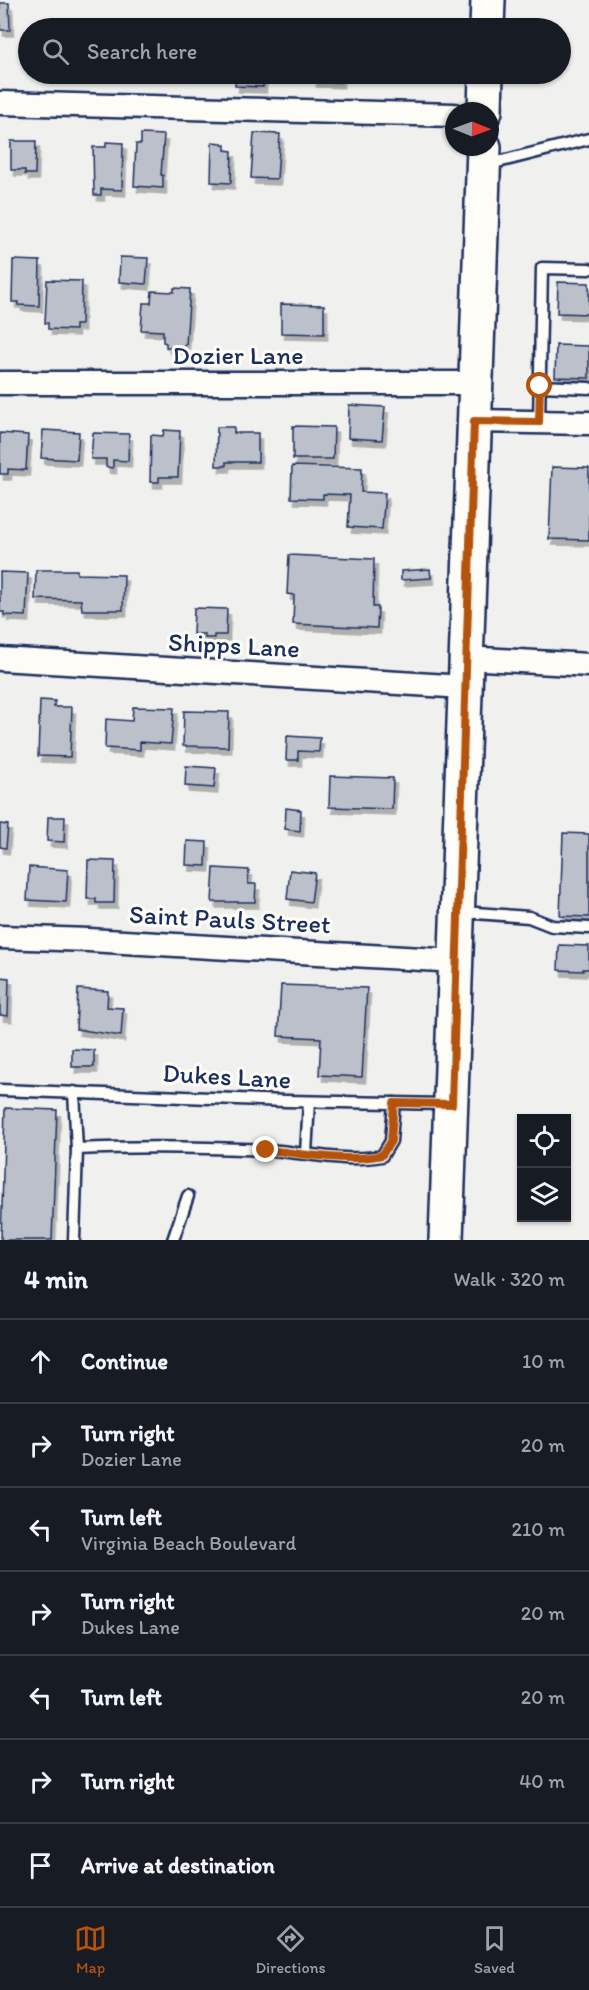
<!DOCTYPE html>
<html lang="en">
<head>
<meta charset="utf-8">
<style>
	body { margin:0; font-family:Itim,sans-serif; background:#242831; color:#f1f3f6 }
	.controls { position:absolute; right:18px; bottom:18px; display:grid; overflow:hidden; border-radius:0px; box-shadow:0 2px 4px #0004 }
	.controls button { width:54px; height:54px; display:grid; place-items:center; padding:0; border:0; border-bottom:2px solid #363941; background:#171b24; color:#f1f3f6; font:30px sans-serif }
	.compass { position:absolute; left:445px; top:102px; width:54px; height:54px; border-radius:50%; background:#171b24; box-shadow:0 2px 4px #0004; rotate:91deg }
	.stop { position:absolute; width:18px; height:18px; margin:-14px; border:4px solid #b45309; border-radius:50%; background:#fff }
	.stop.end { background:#b45309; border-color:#fff; box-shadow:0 2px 6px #0008 }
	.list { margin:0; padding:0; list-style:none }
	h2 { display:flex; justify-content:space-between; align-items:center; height:78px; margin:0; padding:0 24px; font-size:26px }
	h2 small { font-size:20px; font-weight:400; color:#9ea1a6 }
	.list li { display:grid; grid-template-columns:39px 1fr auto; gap:18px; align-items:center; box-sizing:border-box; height:84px; padding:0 24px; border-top:2px solid #363941 }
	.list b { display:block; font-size:22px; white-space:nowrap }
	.list p { margin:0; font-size:20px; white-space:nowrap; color:#9ea1a6 }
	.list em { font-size:20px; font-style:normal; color:#9ea1a6 }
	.icon { flex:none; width:33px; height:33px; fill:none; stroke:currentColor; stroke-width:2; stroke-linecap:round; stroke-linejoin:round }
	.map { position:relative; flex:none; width:589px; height:1240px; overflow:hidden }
	.search { position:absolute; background:#171b24; box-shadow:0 2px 4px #0004; left:18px; right:18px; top:18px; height:66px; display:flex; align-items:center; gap:15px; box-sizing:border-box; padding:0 21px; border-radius:33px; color:#9ea1a6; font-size:22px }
	.sheet { height:666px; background:#171b24 }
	nav { display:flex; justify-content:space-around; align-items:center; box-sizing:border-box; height:84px; border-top:2px solid #363941; background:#171b24; font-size:16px; color:#9ea1a6 }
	nav a { display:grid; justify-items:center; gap:3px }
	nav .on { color:#b45309 }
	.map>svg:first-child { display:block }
</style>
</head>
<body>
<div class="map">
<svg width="589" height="1240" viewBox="0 0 589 1240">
	<defs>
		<filter id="shadow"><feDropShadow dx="3.5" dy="6" stdDeviation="0" flood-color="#0004"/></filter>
	</defs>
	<rect width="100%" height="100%" fill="#f0f0ee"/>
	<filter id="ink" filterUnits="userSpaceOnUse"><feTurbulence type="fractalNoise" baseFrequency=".0167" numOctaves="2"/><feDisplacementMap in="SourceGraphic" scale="12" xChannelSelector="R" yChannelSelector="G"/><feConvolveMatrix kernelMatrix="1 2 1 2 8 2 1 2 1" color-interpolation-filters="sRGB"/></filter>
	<g filter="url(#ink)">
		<!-- building -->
		<g fill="#bbc0ca" stroke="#1b2f5e" stroke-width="1.5" filter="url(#shadow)">
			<path d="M0,3h9l1,27h-10z"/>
			<path d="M236,74h27v13l-28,-1z"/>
			<path d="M313,74h27v8l-27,-1z"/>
			<path d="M254,133l26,1 -3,45 -26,-1z"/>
			<path d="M141,134l23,1 -3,40h2v13l-29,-2 2,-42h5z"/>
			<path d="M11,141h25l-1,33h-10v-4h-14z"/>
			<path d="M106,142l17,1 -1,47 -21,-1v6h-7l-1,-48h13z"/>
			<path d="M212,142l10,1v2h3v5l7,1 -1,32 -20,-1z"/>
			<path d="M120,257l28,1 -2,26 -27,-2z"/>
			<path d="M13,260l27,1 -1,45 -21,-1v-3h-6z"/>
			<path d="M47,280l35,1 -1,44h-6v5l-27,-1v-6h-3z"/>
			<path d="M558,282l31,1v31l-32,-1z"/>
			<path d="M174,288l16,1 -4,56h-2l-1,3 -17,-1v-4l-3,-1v-11l-22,-1 2,-27h8l1,-12 22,1z"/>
			<path d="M281,304l43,1v29l-43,-1z"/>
			<path d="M556,345l33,1v32l-34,-1z"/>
			<path d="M349,405l36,2 -3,33 -34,-2z"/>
			<path d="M293,426l41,1 -1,32h-40z"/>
			<path d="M217,427h17v6h24v29h-32v4h-10z"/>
			<path d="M43,430l36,2 -2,28 -36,-2z"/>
			<path d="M164,430l16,1 -2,46h-19v5h-9l1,-47 12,1z"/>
			<path d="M0,433l28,2 -2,35 -18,-1v5h-8z"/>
			<path d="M93,433l36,1 -1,27 -15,-1v8l-7,-1v-8h-15z"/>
			<path d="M292,466l70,2 -1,24 24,1 -3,36 -34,-2 2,-32 -27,-1v5l-32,-1z"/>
			<path d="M552,467l37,1v72l-40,-1z"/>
			<path d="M289,555l85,4 -1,48h5l-1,21 -84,-4 1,-29 -7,-1z"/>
			<path d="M430,569l1,9 -30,2v-9z"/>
			<path d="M36,570h41v4l47,1 -1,35h-41l-1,-10 -46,-1z"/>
			<path d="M0,572l28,1 -2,43 -22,-1v-3h-4z"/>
			<path d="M194,608l33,1 -1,26h-12v3h-9v-4h-12z"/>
			<path d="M40,700l15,1 -1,6h18l-2,50 -32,-1z"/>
			<path d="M133,707l41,1 -3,36 -31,-2v8l-35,-2 1,-29 26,2z"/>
			<path d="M184,711l45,1 -1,35 -45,-1z"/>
			<path d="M287,736l33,2 -1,14 -21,-1v9h-12z"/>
			<path d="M186,766l30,2 -2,20 -29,-2z"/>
			<path d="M330,776l63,2 -1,31 -63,-2z"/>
			<path d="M286,808l15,2 -1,21 -15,-2z"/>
			<path d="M48,817h17l-1,25 -17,-1z"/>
			<path d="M0,824l8,1 -2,23 -6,-1z"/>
			<path d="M563,833l26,1v83l-29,-1z"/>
			<path d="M187,841l20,1 -1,24 -20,-1z"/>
			<path d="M88,860l27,1 -1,42h-18v-4h-9z"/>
			<path d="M29,867l39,3 -2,32 -39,-2z"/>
			<path d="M214,868l35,2 -1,14h8l-1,18h-43z"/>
			<path d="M290,870l25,3 -4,29 -24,-3z"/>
			<path d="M559,945l30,1v23h-6v2l-25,-1z"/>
			<path d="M0,977l9,1 -1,38 -8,-1z"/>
			<path d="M281,985l86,3 -5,89 -43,-2 2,-37 -43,-2z"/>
			<path d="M78,989l30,2 -1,16 16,1 -2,28 -45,-7z"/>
			<path d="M72,1049l22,1v17h-22z"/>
			<path d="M5,1108l52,2 -5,130h-51z"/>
		</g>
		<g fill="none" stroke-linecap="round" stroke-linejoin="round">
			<!-- lane casing -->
			<g stroke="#1b2f5e" stroke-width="15">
				<g id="lane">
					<path d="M486,165l103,-26"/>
					<path d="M540,386l49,2"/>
					<path d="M539,422l3,-154 47,1"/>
					<path d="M462,912l67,5 23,9 37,2"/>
					<path d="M0,1090l286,11 160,3"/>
					<path d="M74,1092l3,57c63,-3 127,-2 190,1 37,2 78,13 115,6l9,-15 3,-38"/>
					<path d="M306,1153l3,-51"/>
					<path d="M74,1240l3,-91"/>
					<path d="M173,1240l15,-44"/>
				</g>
			</g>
			<!-- street casing -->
			<g stroke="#1b2f5e" stroke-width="27">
				<g id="street">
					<path d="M0,103l454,12"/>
					<path d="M0,383h475"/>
					<path d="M474,421l115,2"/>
					<path d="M466,658l123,7"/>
					<path d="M0,659l465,28"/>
					<path d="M0,937l89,3 368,21"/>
				</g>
			</g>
			<!-- primary casing -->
			<g stroke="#1b2f5e" stroke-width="38">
				<g id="primary">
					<path d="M487,28l1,-28"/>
					<path d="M485,111l1,-37"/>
					<path d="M446,1240l38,-1093"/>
				</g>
			</g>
			<!-- lane -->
			<use href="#lane" stroke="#fdfcf7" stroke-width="10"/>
			<!-- street -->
			<use href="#street" stroke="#fdfcf7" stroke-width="22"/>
			<!-- primary -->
			<use href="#primary" stroke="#fdfcf7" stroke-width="33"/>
		</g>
	</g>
	<g fill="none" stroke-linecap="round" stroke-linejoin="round" filter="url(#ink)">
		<!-- route -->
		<path stroke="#b45309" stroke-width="8" d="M266,1150c35,3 83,13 116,5l9,-14 3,-38 58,1 22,-683 65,1 1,-36"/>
	</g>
	<g text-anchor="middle" stroke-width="6" stroke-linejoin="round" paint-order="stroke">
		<!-- street labels -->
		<g font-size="26" fill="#1b2f5e" stroke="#fdfcf7">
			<text x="238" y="364">Dozier Lane</text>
			<text transform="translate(234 645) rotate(3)" y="9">Shipps Lane</text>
			<text transform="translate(230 919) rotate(3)" y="9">Saint Pauls Street</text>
			<text transform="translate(227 1076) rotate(3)" y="9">Dukes Lane</text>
		</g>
	</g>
</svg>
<div class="controls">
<button><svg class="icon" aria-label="locate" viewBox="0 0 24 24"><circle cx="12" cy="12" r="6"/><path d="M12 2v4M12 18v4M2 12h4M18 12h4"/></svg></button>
<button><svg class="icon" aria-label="layers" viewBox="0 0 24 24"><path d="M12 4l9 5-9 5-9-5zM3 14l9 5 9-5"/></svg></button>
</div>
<svg class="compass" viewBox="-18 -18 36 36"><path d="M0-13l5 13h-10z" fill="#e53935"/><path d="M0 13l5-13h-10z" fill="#9ea1a6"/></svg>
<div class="stop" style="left:540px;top:386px"></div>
<div class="stop end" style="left:266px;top:1150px"></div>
<div class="search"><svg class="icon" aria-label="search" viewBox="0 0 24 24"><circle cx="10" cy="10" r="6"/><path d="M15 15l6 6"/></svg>Search here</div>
</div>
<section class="sheet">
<h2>4 min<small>Walk · 320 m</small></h2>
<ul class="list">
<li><svg class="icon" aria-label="ahead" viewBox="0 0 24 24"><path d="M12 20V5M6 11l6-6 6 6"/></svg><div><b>Continue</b></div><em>10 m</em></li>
<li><svg class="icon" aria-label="right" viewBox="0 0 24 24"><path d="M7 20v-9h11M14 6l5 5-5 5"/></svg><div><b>Turn right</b><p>Dozier Lane</p></div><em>20 m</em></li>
<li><svg class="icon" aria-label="left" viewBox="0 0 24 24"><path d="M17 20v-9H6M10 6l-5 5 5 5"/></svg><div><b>Turn left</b><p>Virginia Beach Boulevard</p></div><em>210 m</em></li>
<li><svg class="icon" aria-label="right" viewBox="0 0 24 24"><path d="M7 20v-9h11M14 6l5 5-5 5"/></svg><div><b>Turn right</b><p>Dukes Lane</p></div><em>20 m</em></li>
<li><svg class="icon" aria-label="left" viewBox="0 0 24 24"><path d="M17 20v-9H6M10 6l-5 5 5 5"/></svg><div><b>Turn left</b></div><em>20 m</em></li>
<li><svg class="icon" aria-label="right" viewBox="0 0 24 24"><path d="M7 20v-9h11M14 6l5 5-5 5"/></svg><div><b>Turn right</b></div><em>40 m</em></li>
<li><svg class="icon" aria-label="arrive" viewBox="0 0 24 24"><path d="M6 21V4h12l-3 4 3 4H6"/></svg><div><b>Arrive at destination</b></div></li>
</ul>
</section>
<nav>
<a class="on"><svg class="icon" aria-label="map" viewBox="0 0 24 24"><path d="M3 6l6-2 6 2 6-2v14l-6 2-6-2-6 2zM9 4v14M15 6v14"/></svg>Map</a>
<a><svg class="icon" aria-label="directions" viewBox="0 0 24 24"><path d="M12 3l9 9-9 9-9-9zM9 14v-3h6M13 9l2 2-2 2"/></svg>Directions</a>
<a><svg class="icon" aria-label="saved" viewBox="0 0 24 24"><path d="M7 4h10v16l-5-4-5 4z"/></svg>Saved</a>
</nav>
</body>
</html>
